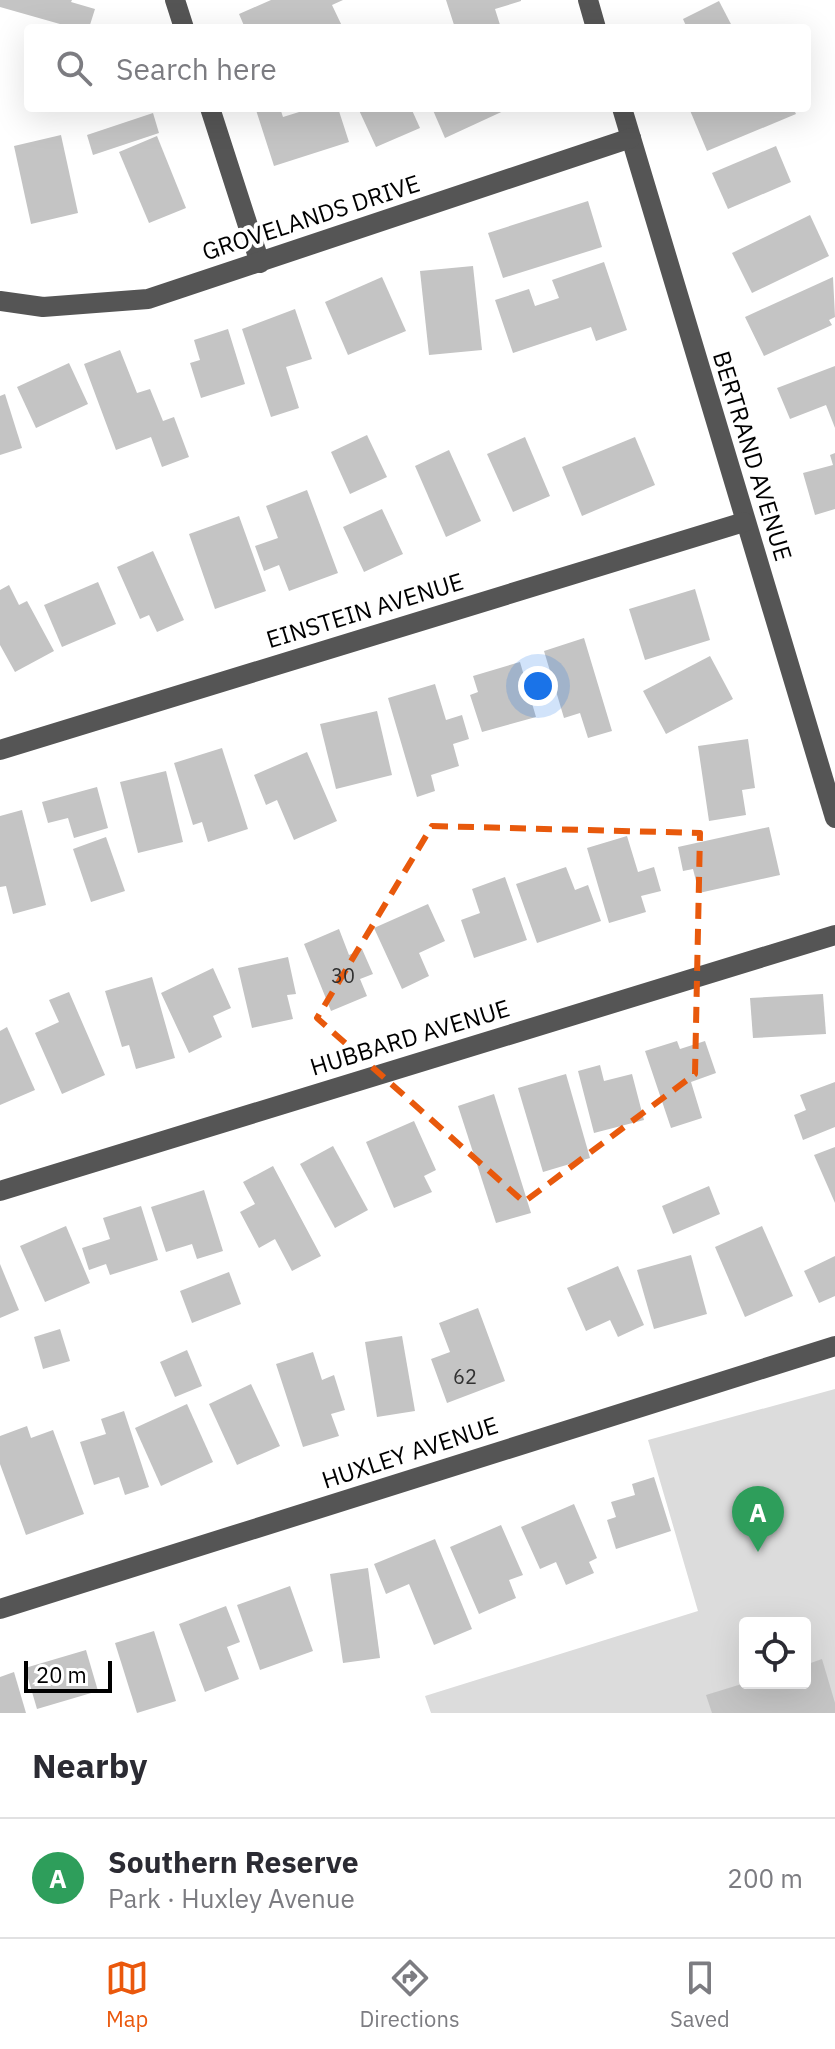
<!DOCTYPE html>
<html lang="en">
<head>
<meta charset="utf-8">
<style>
	body { margin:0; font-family:"IBM Plex Sans",sans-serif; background:#f7f7f7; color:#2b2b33 }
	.controls { position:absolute; right:24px; bottom:24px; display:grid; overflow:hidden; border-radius:8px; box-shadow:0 8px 32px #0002 }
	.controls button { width:72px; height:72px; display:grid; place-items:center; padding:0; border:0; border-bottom:2px solid #e1e1e2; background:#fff; color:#2b2b33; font:40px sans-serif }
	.scale { position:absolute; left:24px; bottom:20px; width:88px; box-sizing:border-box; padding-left:8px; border:4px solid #000; border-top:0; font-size:22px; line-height:28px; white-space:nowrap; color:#000; -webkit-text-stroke:6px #fff; paint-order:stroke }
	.you { position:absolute; left:538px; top:686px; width:28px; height:28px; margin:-20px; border:6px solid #fff; border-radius:50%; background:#1a73e8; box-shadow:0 0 0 12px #1a73e833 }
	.badge { display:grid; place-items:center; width:52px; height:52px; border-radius:50%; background:#ea580c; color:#fff; font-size:26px; font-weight:700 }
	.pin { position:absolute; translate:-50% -66px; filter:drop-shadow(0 2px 4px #0008) }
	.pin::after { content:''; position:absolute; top:42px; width:28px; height:24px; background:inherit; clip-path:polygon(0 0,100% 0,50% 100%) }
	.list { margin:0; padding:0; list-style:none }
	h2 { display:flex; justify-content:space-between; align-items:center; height:104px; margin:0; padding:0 32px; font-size:34px }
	h2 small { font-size:26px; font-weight:400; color:#7c7c81 }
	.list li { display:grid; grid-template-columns:52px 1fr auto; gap:24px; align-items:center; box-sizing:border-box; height:120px; padding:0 32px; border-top:2px solid #e1e1e2 }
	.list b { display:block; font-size:30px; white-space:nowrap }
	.list p { margin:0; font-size:26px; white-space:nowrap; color:#7c7c81 }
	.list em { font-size:26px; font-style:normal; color:#7c7c81 }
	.icon { flex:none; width:44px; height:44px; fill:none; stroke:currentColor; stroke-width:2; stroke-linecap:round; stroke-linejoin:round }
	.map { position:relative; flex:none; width:835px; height:1713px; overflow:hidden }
	.search { position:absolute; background:#fff; box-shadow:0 8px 32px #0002; left:24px; right:24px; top:24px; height:88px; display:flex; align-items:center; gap:20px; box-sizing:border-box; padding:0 28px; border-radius:8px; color:#7c7c81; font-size:30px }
	.sheet { height:224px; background:#fff }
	nav { display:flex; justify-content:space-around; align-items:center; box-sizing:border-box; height:112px; border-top:2px solid #e1e1e2; background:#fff; font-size:22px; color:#7c7c81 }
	nav a { display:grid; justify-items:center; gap:4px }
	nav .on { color:#ea580c }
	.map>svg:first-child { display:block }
</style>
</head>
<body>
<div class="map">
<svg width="835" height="1713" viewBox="0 0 835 1713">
	<rect width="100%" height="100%" fill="#fff"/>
	<!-- green -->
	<path fill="#dcdcdc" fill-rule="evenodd" d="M835,1389v324h-404l-6,-17 273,-85 -50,-171zM745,1623h60v60h-60z"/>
	<!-- building -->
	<g fill="#c4c4c4">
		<path d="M0,0h72l-1,2 24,7 -6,19h-15l-74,-21z"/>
		<path d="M271,0h72l-11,5 10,21 -97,2 -6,-14z"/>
		<path d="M446,0h75v1l-26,8 6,19h-46z"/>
		<path d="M719,1l14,27h-46l-4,-9z"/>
		<path d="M263,108h17l3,9 29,-9h26l11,34 -75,24 -18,-56z"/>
		<path d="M358,108h53l9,20 -44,19z"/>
		<path d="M432,108h78l-65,30z"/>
		<path d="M689,108h104l3,6 -89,37z"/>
		<path d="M153,113l6,20 -66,22 -6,-20z"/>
		<path d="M61,135l17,78 -47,11 -17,-78z"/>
		<path d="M157,136l29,72 -37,15 -30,-71z"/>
		<path d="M776,146l15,36 -63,27 -16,-36z"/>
		<path d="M588,201l14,46 -99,31 -15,-45z"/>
		<path d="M810,215l19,41 -77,37 -20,-40z"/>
		<path d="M604,262l23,68 -31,11 -5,-14 -78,26 -18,-53 34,-11 6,17 24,-8 -7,-18z"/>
		<path d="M473,266l9,84 -53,5 -9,-84z"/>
		<path d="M382,277l24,54 -58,24 -23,-53z"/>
		<path d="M833,277l2,40 -6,3 3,5 -68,31 -19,-39z"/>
		<path d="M295,309l17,50 -26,8 13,41 -28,9 -29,-88z"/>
		<path d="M228,329l17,55 -44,14 -11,-35 10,-3 -6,-20z"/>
		<path d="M120,350l17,43 13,-4 13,32 11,-4 15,40 -27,10 -11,-30 -35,13 -32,-86z"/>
		<path d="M69,363l19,41 -52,24 -19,-41z"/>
		<path d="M835,366v62l-9,-23 -36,14 -13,-31z"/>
		<path d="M5,394l17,54 -22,7v-59z"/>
		<path d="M367,435l20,42 -37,17 -19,-42z"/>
		<path d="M525,437l25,59 -37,16 -26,-58z"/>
		<path d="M635,437l20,48 -73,31 -20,-49z"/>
		<path d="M449,450l32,71 -35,16 -31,-71z"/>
		<path d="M835,453v56l-20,6 -12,-42 30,-8 -3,-10z"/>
		<path d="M307,490l31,83 -49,18 -10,-26 -15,6 -9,-25 23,-8 -12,-32z"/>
		<path d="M382,509l21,45 -39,18 -21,-45z"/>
		<path d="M239,516l27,75 -51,18 -26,-75z"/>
		<path d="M153,551l31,69 -27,12 -8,-17 -9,4 -23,-52z"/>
		<path d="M98,582l18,42 -54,23 -18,-42z"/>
		<path d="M9,585l10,20 8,-4 27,50 -39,21 -15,-27v-55z"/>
		<path d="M695,589l15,51 -65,20 -16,-51z"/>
		<path d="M584,638l28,93 -24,7 -8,-25 -16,5 -20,-67z"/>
		<path d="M710,656l23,43 -67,35 -23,-43z"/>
		<path d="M520,662l16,55 -54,15 -12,-37 8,-3 -5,-16z"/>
		<path d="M435,684l11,36 16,-5 7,24 -16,5 6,22 -28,9 4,16 -18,6 -29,-99z"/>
		<path d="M377,711l15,64 -56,14 -16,-65z"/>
		<path d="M748,739l7,49 -13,2 4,25 -37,6 -11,-75z"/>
		<path d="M222,748l26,81 -40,13 -6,-20 -9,3 -19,-62z"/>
		<path d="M307,752l30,69 -43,19 -17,-40 -11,5 -12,-30z"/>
		<path d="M166,771l17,71 -45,11 -18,-71z"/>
		<path d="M97,787l11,41 -34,10 -6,-20 -20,5 -6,-21z"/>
		<path d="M22,810l24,95 -33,9 -7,-28 -6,1v-71z"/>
		<path d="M769,827l11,48 -81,18 -6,-24 -10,2 -5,-24z"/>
		<path d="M627,836l11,36 16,-5 7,24 -20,5 5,16 -37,11 -22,-75z"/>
		<path d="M106,837l19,54 -34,11 -18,-53z"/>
		<path d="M566,867l9,23 13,-5 13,36 -64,22 -21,-59z"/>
		<path d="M505,877l22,63 -53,18 -13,-38 19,-7 -8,-24z"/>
		<path d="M428,904l17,37 -26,12 10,23 -27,13 -28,-61z"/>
		<path d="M339,929l10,26 13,-6 11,25 -13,5 7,17 -36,15 -27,-67z"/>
		<path d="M288,957l8,37 -9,1 6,24 -41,9 -14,-60z"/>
		<path d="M213,968l18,40 -18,8 9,21 -33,16 -28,-60z"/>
		<path d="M152,977l23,81 -39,11 -7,-24 -7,2 -17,-56z"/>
		<path d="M69,992l36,83 -43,19 -27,-61 24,-11 -10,-22z"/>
		<path d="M823,994l3,40 -73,4 -3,-40z"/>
		<path d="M7,1027l28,63 -35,15v-74z"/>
		<path d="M677,1041l3,8 25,-8 11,32 -25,9 11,36 -31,10 -26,-77z"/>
		<path d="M600,1065l4,16 28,-7 12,46 -50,13 -16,-62z"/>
		<path d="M566,1074l24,84 -47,14 -25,-84z"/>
		<path d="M835,1082v45l-32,13 -9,-25 12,-5 -6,-15z"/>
		<path d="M494,1094l37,119 -35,10 -38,-117z"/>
		<path d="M414,1121l22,49 -12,6 8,16 -38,16 -28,-66z"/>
		<path d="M333,1146l35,64 -33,18 -35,-64z"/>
		<path d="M835,1147v56l-21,-48z"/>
		<path d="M273,1166l48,90 -29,15 -17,-32 -16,9 -19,-36 15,-8 -12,-22z"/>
		<path d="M709,1186l11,28 -47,20 -11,-28z"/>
		<path d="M204,1190l19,61 -26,8 -5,-15 -26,8 -15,-45z"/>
		<path d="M141,1206l17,54 -48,15 -4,-11 -17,6 -7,-22 28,-9 -7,-21z"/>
		<path d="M66,1226l24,57 -45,19 -25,-56z"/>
		<path d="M762,1226l31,70 -48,21 -30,-70z"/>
		<path d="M691,1255l16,59 -53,15 -17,-59z"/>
		<path d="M835,1256v40l-16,7 -15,-32z"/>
		<path d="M0,1264l19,46 -19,8z"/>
		<path d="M618,1266l26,59 -26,12 -8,-17 -24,11 -19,-43z"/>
		<path d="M229,1272l12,32 -49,19 -12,-32z"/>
		<path d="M478,1308l27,73 -58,22 -16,-44 19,-7 -11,-29z"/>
		<path d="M60,1329l10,32 -27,8 -9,-32z"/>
		<path d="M402,1336l13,75 -38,6 -12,-75z"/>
		<path d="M187,1350l15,36 -27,11 -15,-35z"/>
		<path d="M313,1352l9,28 12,-5 11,35 -14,4 8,22 -36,11 -27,-83z"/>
		<path d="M251,1384l29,62 -43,19 -28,-61z"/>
		<path d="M187,1404l26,58 -52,24 -26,-58z"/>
		<path d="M124,1411l25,76 -24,8 -6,-18 -25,8 -14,-43 26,-8 -5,-15z"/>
		<path d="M27,1426l4,12 22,-8 31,84 -58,21 -26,-71v-28z"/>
		<path d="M654,1477l17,54 -55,18 -9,-29 9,-3 -5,-15 24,-7 -3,-11z"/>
		<path d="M574,1504l23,54 -8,4 5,11 -28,12 -10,-23 -16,7 -19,-42z"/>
		<path d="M501,1525l22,50 -14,5 7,18 -37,16 -29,-67z"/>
		<path d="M435,1539l37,90 -38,16 -25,-61 -23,10 -12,-30z"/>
		<path d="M368,1568l12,90 -37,5 -13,-89z"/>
		<path d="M290,1586l23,65 -53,19 -23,-65z"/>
		<path d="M226,1606l14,36 -13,5 12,32 -34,13 -26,-68z"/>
		<path d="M154,1631l22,70 -39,12 -22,-70z"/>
		<path d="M86,1650l12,41 -61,18 -12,-41z"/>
		<path d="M822,1659l13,44v10h-123l-6,-18 39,-12h60v-18z"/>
		<path d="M14,1672l12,41h-26v-36z"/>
	</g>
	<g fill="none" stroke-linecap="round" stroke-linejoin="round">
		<!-- minor -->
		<g stroke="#555" stroke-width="20">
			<path d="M175,0l9,28"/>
			<path d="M588,0l8,28"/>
			<path d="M210,108l50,155"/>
			<path d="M622,108l213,710"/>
			<path d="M0,301l43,6 105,-8 483,-161"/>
			<path d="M0,750l744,-228"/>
			<path d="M0,1191l835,-256"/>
			<path d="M0,1609l835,-263"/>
		</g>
	</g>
	<!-- marked area -->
	<path fill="none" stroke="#e8590c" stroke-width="6" stroke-dasharray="16 10" stroke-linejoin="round" d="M432,826l268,7 -5,241 -171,128 -207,-184z"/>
	<g text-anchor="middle" stroke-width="8" stroke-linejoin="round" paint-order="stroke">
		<!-- number labels -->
		<g font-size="20" fill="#313131">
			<text x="343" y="983">30</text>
			<text x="465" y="1384">62</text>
		</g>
		<!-- street labels -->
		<g font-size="24" fill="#000" stroke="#fff">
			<text transform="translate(311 218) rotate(-18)" y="8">GROVELANDS DRIVE</text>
			<text transform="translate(752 456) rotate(73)" y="8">BERTRAND AVENUE</text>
			<text transform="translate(365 611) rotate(-17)" y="8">EINSTEIN AVENUE</text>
			<text transform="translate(410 1038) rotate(-17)" y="8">HUBBARD AVENUE</text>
			<text transform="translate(410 1453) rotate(-18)" y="8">HUXLEY AVENUE</text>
		</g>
	</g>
</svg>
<div class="controls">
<button><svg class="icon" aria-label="locate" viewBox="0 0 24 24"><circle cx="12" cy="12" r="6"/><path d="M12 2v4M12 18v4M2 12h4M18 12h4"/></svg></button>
</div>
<div class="scale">20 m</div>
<div class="you"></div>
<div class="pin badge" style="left:758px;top:1552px;background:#2e9e5b">A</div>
<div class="search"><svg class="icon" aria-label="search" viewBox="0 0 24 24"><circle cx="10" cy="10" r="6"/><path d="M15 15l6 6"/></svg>Search here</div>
</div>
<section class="sheet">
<h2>Nearby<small></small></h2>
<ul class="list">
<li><span class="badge" style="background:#2e9e5b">A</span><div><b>Southern Reserve</b><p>Park · Huxley Avenue</p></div><em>200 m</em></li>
</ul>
</section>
<nav>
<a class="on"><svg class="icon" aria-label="map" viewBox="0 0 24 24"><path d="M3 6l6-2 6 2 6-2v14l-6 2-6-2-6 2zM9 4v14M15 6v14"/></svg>Map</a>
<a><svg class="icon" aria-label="directions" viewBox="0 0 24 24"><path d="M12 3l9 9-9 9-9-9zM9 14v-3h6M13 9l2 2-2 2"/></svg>Directions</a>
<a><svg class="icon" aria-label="saved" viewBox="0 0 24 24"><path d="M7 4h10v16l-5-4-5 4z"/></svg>Saved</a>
</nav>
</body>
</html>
